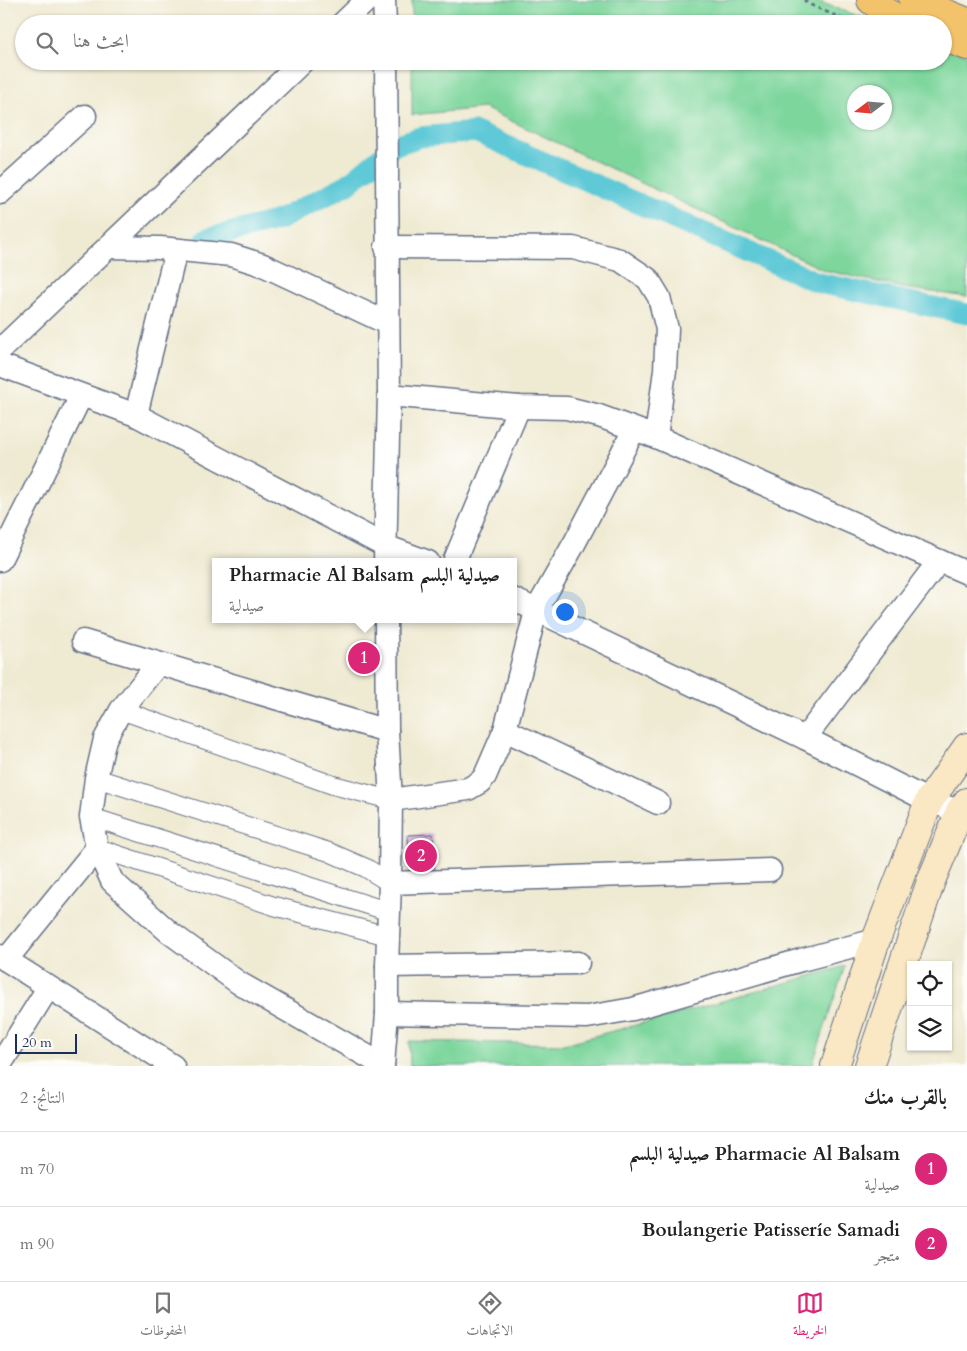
<!DOCTYPE html>
<html lang="ar">
<head>
<meta charset="utf-8">
<style>
	body { margin:0; font-family:Cardo,Amiri,serif; background:#f6f6f6; color:#222; direction:rtl }
	.controls { position:absolute; right:15px; bottom:15px; display:grid; overflow:hidden; border-radius:0px; box-shadow:0 1px 4px #0004 }
	.controls button { width:45px; height:45px; display:grid; place-items:center; padding:0; border:0; border-bottom:1px solid #e0e0e0; background:#fff; color:#222; font:25px sans-serif }
	.compass { position:absolute; left:847px; top:85px; width:45px; height:45px; border-radius:50%; background:#fff; box-shadow:0 1px 4px #0004; rotate:254deg }
	.scale { position:absolute; left:15px; bottom:12px; width:62px; box-sizing:border-box; padding-left:5px; border:2px solid #1b2f5e; border-top:0; font-size:14px; line-height:18px; white-space:nowrap; color:#1b2f5e; -webkit-text-stroke:4px #fdfcf7; paint-order:stroke }
	.you { position:absolute; left:564px; top:611px; width:18px; height:18px; margin:-12px; border:4px solid #fff; border-radius:50%; background:#1a73e8; box-shadow:0 0 0 8px #1a73e833 }
	.badge { display:grid; place-items:center; width:32px; height:32px; border-radius:50%; background:#db2777; color:#fff; font-size:16px; font-weight:700 }
	.pin { position:absolute; translate:-50% -50%; border:2px solid #fff; box-shadow:0 1px 5px #0006 }
	.popup { position:absolute; left:212px; top:558px; width:305px; height:65px; box-sizing:border-box; display:grid; place-content:center; border-radius:0px; background:#fff; filter:drop-shadow(0 1px 4px #0005); font-size:16px; white-space:nowrap; color:#767676 }
	.popup b { font-size:19px; color:#222 }
	.popup::after { content:''; position:absolute; left:50%; top:100%; margin-left:-10px; border:10px solid transparent; border-top-color:#fff }
	.list { margin:0; padding:0; list-style:none }
	h2 { display:flex; justify-content:space-between; align-items:center; height:65px; margin:0; padding:0 20px; font-size:21px }
	h2 small { font-size:16px; font-weight:400; color:#767676 }
	.list li { display:grid; grid-template-columns:32px 1fr auto; gap:15px; align-items:center; box-sizing:border-box; height:75px; padding:0 20px; border-top:1px solid #e0e0e0 }
	.list b { display:block; font-size:19px; white-space:nowrap }
	.list p { margin:0; font-size:16px; white-space:nowrap; color:#767676 }
	.list em { font-size:16px; font-style:normal; color:#767676 }
	.icon { flex:none; width:28px; height:28px; fill:none; stroke:currentColor; stroke-width:2; stroke-linecap:round; stroke-linejoin:round }
	.map { position:relative; flex:none; width:967px; height:1066px; overflow:hidden; direction:ltr }
	.search { position:absolute; background:#fff; box-shadow:0 1px 4px #0004; left:15px; right:15px; top:15px; height:55px; display:flex; align-items:center; gap:12px; box-sizing:border-box; padding:0 18px; border-radius:28px; color:#767676; font-size:19px }
	.sheet { height:215px; background:#fff }
	nav { display:flex; justify-content:space-around; align-items:center; box-sizing:border-box; height:70px; border-top:1px solid #e0e0e0; background:#fff; font-size:14px; color:#767676 }
	nav a { display:grid; justify-items:center; gap:2px }
	nav .on { color:#db2777 }
	.map>svg:first-child { display:block }
</style>
</head>
<body>
<div class="map">
<svg width="967" height="1066" viewBox="0 0 967 1066">
	<rect width="100%" height="100%" fill="#fdfcf7"/>
	<filter id="ink" filterUnits="userSpaceOnUse"><feTurbulence type="fractalNoise" baseFrequency=".02" numOctaves="2"/><feDisplacementMap in="SourceGraphic" scale="10" xChannelSelector="R" yChannelSelector="G"/><feConvolveMatrix kernelMatrix="1 2 1 2 8 2 1 2 1" color-interpolation-filters="sRGB"/></filter>
	<filter id="wash" filterUnits="userSpaceOnUse"><feTurbulence type="fractalNoise" baseFrequency=".0096" numOctaves="4" result="noise"/><feDisplacementMap in="SourceGraphic" scale="20" xChannelSelector="R" yChannelSelector="G"/><feGaussianBlur stdDeviation="1.12" result="paint"/><feColorMatrix in="noise" values="0 0 0 0 0 0 0 0 0 0 0 0 0 0 0 0 0 1.4 0 .05"/><feComposite in="paint" operator="in"/></filter>
	<g filter="url(#wash)">
		<rect width="100%" height="100%" fill="#efead2"/>
		<!-- green -->
		<g fill="#7dd69c" stroke="#4c827d" fill-rule="evenodd">
			<path d="M412,0h402l67,24h-469z"/>
			<path d="M943,46l24,9v242l-63,-9 -80,-18 -340,-162 -72,7v-54h531zM854,92h30v30h-30z"/>
			<path d="M845,966l-33,100h-402l-1,-25 155,3 113,-30z"/>
		</g>
		<g fill="none" stroke-linecap="round" stroke-linejoin="round">
			<!-- canal -->
			<path stroke="#5ec9d7" stroke-width="21" d="M206,239l73,-19 69,-36 47,-39 25,-8 55,-5 344,151 148,31"/>
		</g>
		<g id="blocks">
			<!-- building -->
			<path fill="#cca4d1" d="M433,834l2,43 -25,1 -2,-43z"/>
		</g>
	</g>
	<g filter="url(#ink)">
		<use href="#blocks" fill-opacity="0" stroke="#657087" stroke-width="1"/>
		<g fill="none" stroke-linecap="round" stroke-linejoin="round">
			<!-- pedestrian casing -->
			<g stroke="#657087" stroke-width="20">
				<g id="pedestrian">
					<path d="M121,710l212,75 58,15"/>
					<path d="M96,778l233,74 37,16 24,15"/>
					<path d="M91,817l299,95"/>
					<path d="M97,848l177,58 114,30"/>
				</g>
			</g>
			<!-- minor casing -->
			<g stroke="#657087" stroke-width="25">
				<g id="minor">
					<path d="M384,0l1,24"/>
					<path d="M342,24l25,-24"/>
					<path d="M0,193l85,-77"/>
					<path d="M108,247l52,1 71,7 32,10 124,58"/>
					<path d="M386,247l187,1 47,12 28,19 11,18 8,32 -2,41 -9,67"/>
					<path d="M176,250l-40,165 249,131 43,16"/>
					<path d="M0,350l303,-289"/>
					<path d="M0,365l136,50"/>
					<path d="M389,395l130,12 48,1 32,8 57,21 311,136"/>
					<path d="M0,560l81,-164"/>
					<path d="M385,562l4,-167 -3,-334"/>
					<path d="M454,562l65,-155"/>
					<path d="M513,599l292,139 124,63 38,13"/>
					<path d="M83,641l304,90"/>
					<path d="M158,664l-37,46 -16,29 -9,39 -5,39 6,31 15,33 57,51 70,51 144,82"/>
					<path d="M505,730l153,73"/>
					<path d="M805,738l134,-177"/>
					<path d="M391,800l77,-11 12,-7 5,-6 20,-46 31,-119 38,-67 60,-114"/>
					<path d="M390,883l380,-13"/>
					<path d="M0,956l173,110"/>
					<path d="M6,960l91,-112"/>
					<path d="M387,966l191,-3"/>
					<path d="M387,1013l200,4 46,-8 168,-49 75,-20"/>
					<path d="M0,1065l48,-77"/>
					<path d="M383,1066l4,-53v-47l3,-83 1,-83 -4,-69 -1,-112"/>
				</g>
			</g>
			<!-- secondary casing -->
			<g stroke="#657087" stroke-width="30">
				<g id="secondary">
					<path d="M835,1066l41,-126 53,-139 38,-54"/>
					<path d="M869,1066l62,-185 29,-70 7,-9"/>
				</g>
			</g>
			<!-- trunk casing -->
			<g stroke="#657087" stroke-width="30">
				<g id="trunk">
					<path d="M871,0l23,17 17,7"/>
					<path d="M913,0l54,22"/>
					<path d="M943,37l24,9"/>
				</g>
			</g>
			<!-- path -->
			<path stroke="#657087" stroke-width="3" stroke-dasharray="4 4" stroke-linecap="butt" d="M804,0l7,5 43,19"/>
			<!-- pedestrian -->
			<use href="#pedestrian" stroke="#fff" stroke-width="18"/>
			<!-- minor -->
			<use href="#minor" stroke="#fff" stroke-width="22"/>
			<!-- secondary -->
			<use href="#secondary" stroke="#fae7c3" stroke-width="28"/>
			<!-- trunk -->
			<use href="#trunk" stroke="#f2c36a" stroke-width="28"/>
		</g>
	</g>
</svg>
<div class="controls">
<button><svg class="icon" aria-label="locate" viewBox="0 0 24 24"><circle cx="12" cy="12" r="6"/><path d="M12 2v4M12 18v4M2 12h4M18 12h4"/></svg></button>
<button><svg class="icon" aria-label="layers" viewBox="0 0 24 24"><path d="M12 4l9 5-9 5-9-5zM3 14l9 5 9-5"/></svg></button>
</div>
<svg class="compass" viewBox="-18 -18 36 36"><path d="M0-13l5 13h-10z" fill="#e53935"/><path d="M0 13l5-13h-10z" fill="#767676"/></svg>
<div class="scale">20 m</div>
<div class="you"></div>
<div class="pin badge" style="left:364px;top:658px">1</div>
<div class="popup"><b>Pharmacie Al Balsam صيدلية البلسم</b>صيدلية</div>
<div class="pin badge" style="left:421px;top:856px">2</div>
<div class="search"><svg class="icon" aria-label="search" viewBox="0 0 24 24"><circle cx="10" cy="10" r="6"/><path d="M15 15l6 6"/></svg>ابحث هنا</div>
</div>
<section class="sheet">
<h2>بالقرب منك<small>النتائج: 2</small></h2>
<ul class="list">
<li><span class="badge">1</span><div><b>Pharmacie Al Balsam صيدلية البلسم</b><p>صيدلية</p></div><em>70 m</em></li>
<li><span class="badge">2</span><div><b>Boulangerie Patisseríe Samadi</b><p>متجر</p></div><em>90 m</em></li>
</ul>
</section>
<nav>
<a class="on"><svg class="icon" aria-label="map" viewBox="0 0 24 24"><path d="M3 6l6-2 6 2 6-2v14l-6 2-6-2-6 2zM9 4v14M15 6v14"/></svg>الخريطة</a>
<a><svg class="icon" aria-label="directions" viewBox="0 0 24 24"><path d="M12 3l9 9-9 9-9-9zM9 14v-3h6M13 9l2 2-2 2"/></svg>الاتجاهات</a>
<a><svg class="icon" aria-label="saved" viewBox="0 0 24 24"><path d="M7 4h10v16l-5-4-5 4z"/></svg>المحفوظات</a>
</nav>
</body>
</html>
